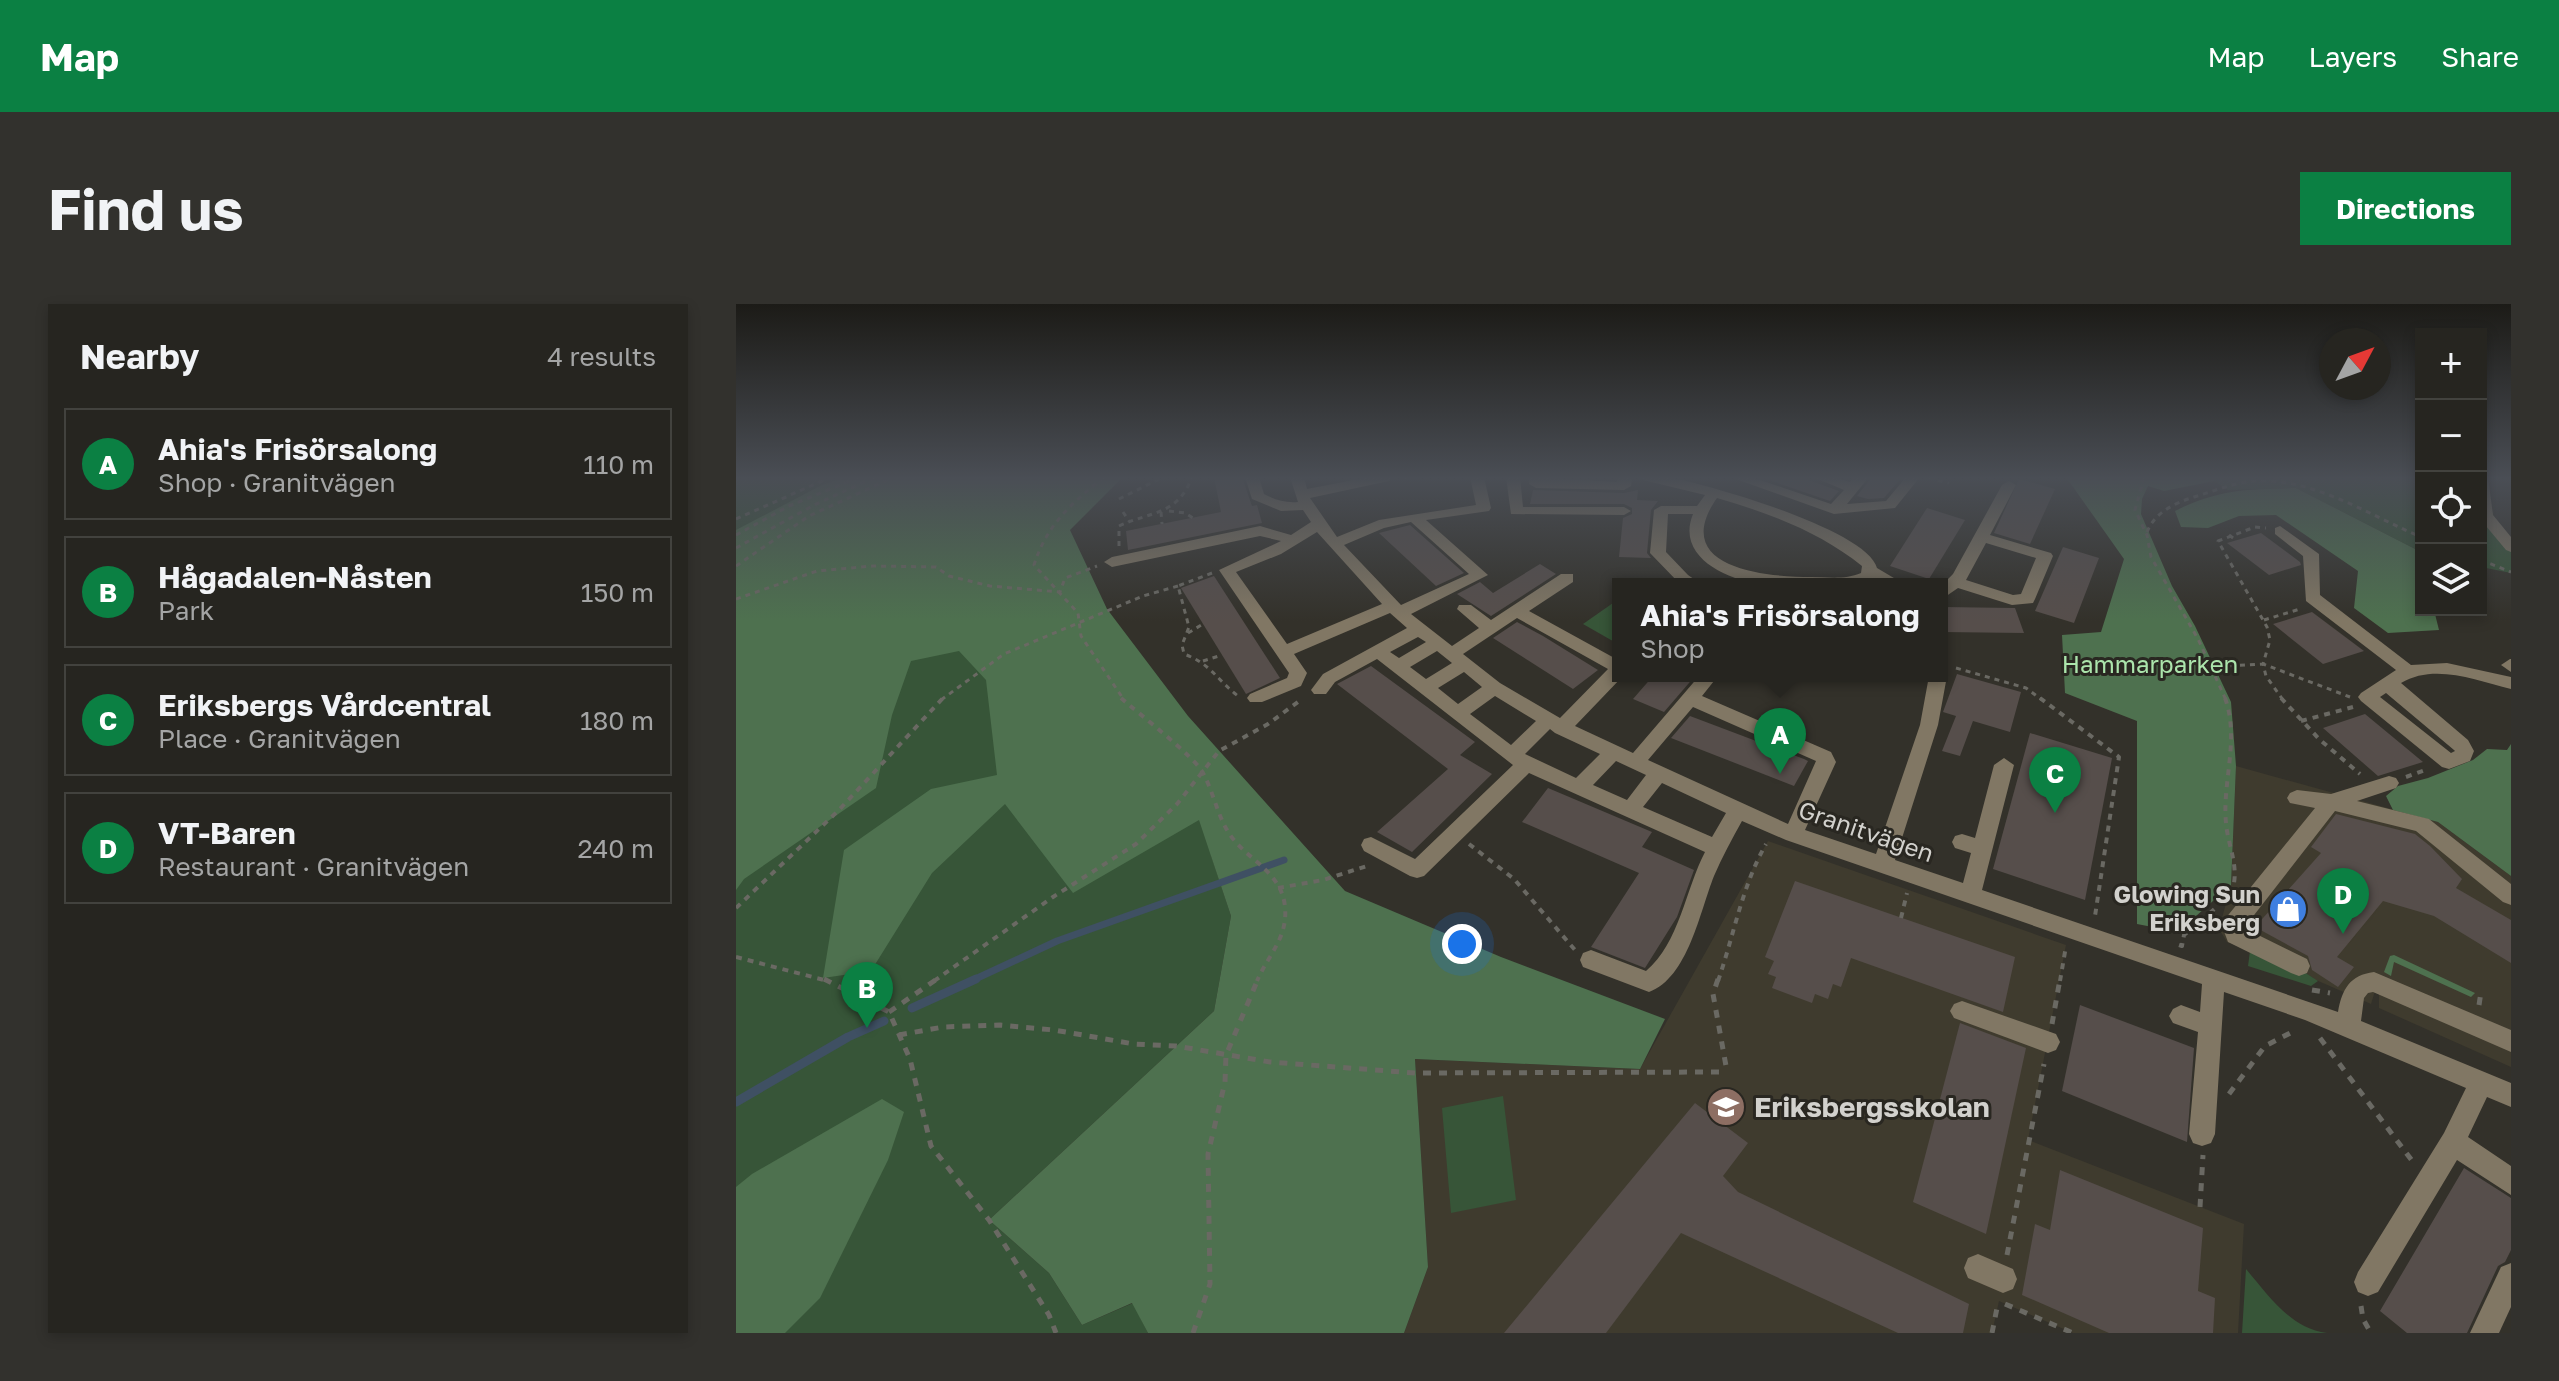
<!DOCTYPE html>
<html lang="en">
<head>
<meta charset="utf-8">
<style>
	body { margin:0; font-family:"Golos Text",sans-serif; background:#32312d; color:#f1f3f6 }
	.controls { position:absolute; right:24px; top:24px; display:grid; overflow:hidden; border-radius:0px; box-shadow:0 4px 12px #0003 }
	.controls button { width:72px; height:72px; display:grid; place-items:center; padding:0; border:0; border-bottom:2px solid #42423e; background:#262520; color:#f1f3f6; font:40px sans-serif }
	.compass { position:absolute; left:1583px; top:24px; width:72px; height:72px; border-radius:50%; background:#262520; box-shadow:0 4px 12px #0003; rotate:49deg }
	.you { position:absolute; left:726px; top:640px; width:28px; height:28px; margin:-20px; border:6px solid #fff; border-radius:50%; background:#1a73e8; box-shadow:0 0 0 12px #1a73e833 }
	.badge { display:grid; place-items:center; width:52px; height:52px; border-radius:50%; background:#0b8043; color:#fff; font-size:26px; font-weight:700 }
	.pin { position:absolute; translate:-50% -66px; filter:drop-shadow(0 2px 4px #0008) }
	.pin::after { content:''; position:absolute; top:42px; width:28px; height:24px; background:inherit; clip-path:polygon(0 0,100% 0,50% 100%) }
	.popup { position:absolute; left:876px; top:274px; width:336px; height:104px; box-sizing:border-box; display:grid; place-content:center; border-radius:0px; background:#262520; filter:drop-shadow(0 2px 6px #0005); font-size:26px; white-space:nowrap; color:#a4a5a5 }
	.popup b { font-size:30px; color:#f1f3f6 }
	.popup::after { content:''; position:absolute; left:50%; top:100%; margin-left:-16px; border:16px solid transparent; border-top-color:#262520 }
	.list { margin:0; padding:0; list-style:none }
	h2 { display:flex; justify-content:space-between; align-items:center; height:104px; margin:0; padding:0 32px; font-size:34px }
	h2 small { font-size:26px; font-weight:400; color:#a4a5a5 }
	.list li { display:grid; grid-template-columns:52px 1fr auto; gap:24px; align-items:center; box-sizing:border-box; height:112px; margin:0 16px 16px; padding:0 16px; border:2px solid #42423e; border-radius:0px }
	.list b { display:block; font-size:30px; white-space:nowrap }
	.list p { margin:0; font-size:26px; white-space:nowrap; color:#a4a5a5 }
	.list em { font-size:26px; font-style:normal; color:#a4a5a5 }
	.icon { flex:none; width:44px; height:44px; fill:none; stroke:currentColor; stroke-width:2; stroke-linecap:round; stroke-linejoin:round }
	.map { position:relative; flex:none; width:1775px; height:1029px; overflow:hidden; border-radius:0px }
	header { display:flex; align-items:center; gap:48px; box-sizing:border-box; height:112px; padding:0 40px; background:#0b8043; color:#fff }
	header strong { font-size:38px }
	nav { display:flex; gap:44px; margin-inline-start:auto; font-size:28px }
	.intro { display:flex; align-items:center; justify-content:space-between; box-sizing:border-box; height:192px; padding:0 48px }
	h1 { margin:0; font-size:56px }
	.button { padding:20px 36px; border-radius:0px; background:#0b8043; color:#fff; font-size:28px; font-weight:700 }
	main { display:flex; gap:48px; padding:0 48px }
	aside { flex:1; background:#262520; border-radius:0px; box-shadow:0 4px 12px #0003 }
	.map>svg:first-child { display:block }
</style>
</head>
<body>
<header>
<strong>Map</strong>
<nav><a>Map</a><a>Layers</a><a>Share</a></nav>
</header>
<div class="intro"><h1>Find us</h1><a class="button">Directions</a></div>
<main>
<aside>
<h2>Nearby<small>4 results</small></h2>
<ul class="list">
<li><span class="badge">A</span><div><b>Ahia's Frisörsalong</b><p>Shop · Granitvägen</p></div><em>110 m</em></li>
<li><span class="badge">B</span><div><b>Hågadalen-Nåsten</b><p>Park</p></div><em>150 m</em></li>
<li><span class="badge">C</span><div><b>Eriksbergs Vårdcentral</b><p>Place · Granitvägen</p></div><em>180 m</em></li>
<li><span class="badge">D</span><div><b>VT-Baren</b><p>Restaurant · Granitvägen</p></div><em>240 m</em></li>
</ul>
</aside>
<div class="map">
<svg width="1775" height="1029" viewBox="0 0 1775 1029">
	<rect width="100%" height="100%" fill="#33312a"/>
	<!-- built -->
	<g fill="#3f3b2e">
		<path d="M1500,462l202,56 73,54v191l-132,-59v-15l-4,-2 -4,13 -55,-24 -15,-10 -74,-28 -8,-13 12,-44z"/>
		<path d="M1032,537l298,104 -38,195 216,84 -6,109h-165l-74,-32 -7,32h-588l24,-66 -13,-208 225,10z"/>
	</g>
	<!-- green -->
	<g fill="#375538">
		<path d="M0,173h312l61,194 151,144 -49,40 20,61 -17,95 -225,209 60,53 33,52 51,-22 15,30h-412z"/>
		<path d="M1472,173h213v75l-125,-64 -68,2z"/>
		<path d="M1745,173l5,39 25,33v24l-30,-6z"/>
		<path d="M877,299l5,3v38l-35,-20z"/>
		<path d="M1514,647l51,19 17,11 -7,5 -63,-20z"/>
		<path d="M767,792l13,104 -65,13 -9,-105z"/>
		<path d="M1510,965c23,27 44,59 81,64h-85z"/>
	</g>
	<!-- forest -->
	<g fill="#4e714f">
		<path d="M109,173h278l-53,53 37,79 81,107 157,175 156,66 164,62 -25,50 -225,-10 13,208 -24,66h-256l-16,-30 -50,22 -33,-52 -60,-53 225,-209 17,-95 -32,-96 -126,73 -68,-89 -73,69 -61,98 -48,7 21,-128 87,-61 66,-14 -11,-95 -27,-29 -48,10 -19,54 -16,73 -132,91 -8,11v-360l86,-45z"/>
		<path d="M1330,173h142l6,4 -50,10 -16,-5 -6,13 -1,15 31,72 23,40 36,76 5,64 -5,119 -53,47 -41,-8v-203l-72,-28 -3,-58 39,-3 23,-73z"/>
		<path d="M1560,184l125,64v58h13l5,20 -51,3 -34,-25 4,-37 -82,-56 -37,1 -31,12 -27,-1 -6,-16c43,-22 74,-22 121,-23z"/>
		<path d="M1775,440v132l-73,-54 -45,-12 -7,-14 12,-10 30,-8 45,-18 14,-11 20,1z"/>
		<path d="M1658,651l81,38 -4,4 -77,-35 -3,14 -7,-4 6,-16z"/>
		<path d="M146,795l22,13 -16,48 -68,138 -35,35h-49v-146l16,-13z"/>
	</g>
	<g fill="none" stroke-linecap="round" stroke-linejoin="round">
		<!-- stream-far1 -->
		<path stroke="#3f5063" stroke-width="7" d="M235,677l86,-40 227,-81"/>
		<!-- stream -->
		<g stroke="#3f5063" stroke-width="9">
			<path d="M176,704l64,-29"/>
			<path d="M0,798l112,-65 36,-16"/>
		</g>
	</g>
	<!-- building -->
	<g fill="#564e4b">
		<path d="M478,173h28l10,29 5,-1 5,18 -134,27 -2,-19 95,-19z"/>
		<path d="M1024,173h40l39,14 -9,10z"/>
		<path d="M1136,173h30l-18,21 -16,1 -11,-3z"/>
		<path d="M1283,175l36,10 -25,55 -36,-11z"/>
		<path d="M797,186l91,3 14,-3 -1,10 21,1 -7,9 -4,43 4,5 -32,-1 4,-39 9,-4v-6l-8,-4h-94z"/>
		<path d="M1191,204l38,12 -36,59 -39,-13z"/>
		<path d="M674,221l54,48 -28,13 -57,-53z"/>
		<path d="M1525,229l39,29 1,3 -32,10 -42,-32z"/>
		<path d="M1327,243l36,11 -25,65 -39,-12z"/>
		<path d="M804,260l16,10 -65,42 -34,-22 23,-12 13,11z"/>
		<path d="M478,272l66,102 -34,16 -65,-106z"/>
		<path d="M1206,303l73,1 9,25 -82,-1z"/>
		<path d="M1576,308l52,39 -41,13 -50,-40z"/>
		<path d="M781,318l26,14 55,34 -25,19 -80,-51z"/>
		<path d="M635,362l104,76 -15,13 32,19 -80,78 -35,-20 71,-63 -111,-85z"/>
		<path d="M1221,370l64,18 -11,40 -37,-11 -13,35 -18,-5 14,-35 -13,-4z"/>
		<path d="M917,372h42l-31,36 -31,-13z"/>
		<path d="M1629,410l58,48 -45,14 -55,-48z"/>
		<path d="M954,412l114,43 4,2 -14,25 -123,-48z"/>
		<path d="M1294,429l82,25 -27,142 -92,-31z"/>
		<path d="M812,484l104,44 -10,15 52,23 -17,47 -32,51 -54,-21 48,-74 -117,-51z"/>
		<path d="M1600,510l79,20 15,12 32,33 -6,9 55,32v43l-77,-47 -51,-15 -46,56 17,10 -16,20 -26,-17 -4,-14 -53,-29 66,-74 -10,-6z"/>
		<path d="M1059,577l220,76 -12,55 -152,-54 -10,29 -8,-3 -5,15 -13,-5 -3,9 -40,-15 4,-11 -8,-3 6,-13 -9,-4z"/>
		<path d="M1344,701l114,43 -7,94 -125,-51z"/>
		<path d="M1224,719l66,25 -40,186 -73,-32z"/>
		<path d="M959,799l53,40 -25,33 15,16 231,112 -6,29h-65l-217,-100 -75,100h-102z"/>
		<path d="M1728,864l47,30v52l-6,12 -7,4 -31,67h-60l-27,-22z"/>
		<path d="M1324,866l143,58 -5,63 17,7 -2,35h-104l-87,-38 13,-71 15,6z"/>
	</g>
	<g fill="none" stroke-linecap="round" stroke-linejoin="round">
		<!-- path-far2 -->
		<g stroke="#6a6963" stroke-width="3" stroke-dasharray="5 5" stroke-linecap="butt">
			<path d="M368,173c-32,26 -57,47 -70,88l44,48 3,23 43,64"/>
			<path d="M1408,173l-9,33 12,25 4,22 47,82 28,61"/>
			<path d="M1192,174l21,5"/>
			<path d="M668,175l11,-2"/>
			<path d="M383,195l44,-22"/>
			<path d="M433,207l16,2 8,5"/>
			<path d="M387,208l6,9"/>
			<path d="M425,208l1,12"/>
			<path d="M0,215l95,-42"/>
			<path d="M1411,228c8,-20 28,-29 47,-35 20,-6 39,-14 60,-16 58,-4 115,34 167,56"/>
			<path d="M0,231l53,-29 70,-29"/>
			<path d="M1493,231l7,5"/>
			<path d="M383,242v-20c33,-15 59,-11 73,-49"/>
			<path d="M0,244l78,-43 61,-28"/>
			<path d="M1745,256l30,12"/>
			<path d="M0,262l73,-50 85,-39"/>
			<path d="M476,269l-34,13 11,41 -7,18 2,9c27,10 32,25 54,42"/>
			<path d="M0,295l81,-28 56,-5 63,1 13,9 41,10 70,6 5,-14 32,-12"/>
			<path d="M1528,316l36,-11"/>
			<path d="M452,329l15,-9"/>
			<path d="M467,357l19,-6"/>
			<path d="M1474,363l53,-3 7,-24 -3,-13 -49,-86 37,-14 11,1"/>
			<path d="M1220,364l70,20 16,12"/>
			<path d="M205,396l63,-46 139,-58 35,-10"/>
			<path d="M1547,396l-17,-24 -3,-12 87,33"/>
		</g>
		<!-- path-far1 -->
		<g stroke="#6a6963" stroke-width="4" stroke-dasharray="6 6" stroke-linecap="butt">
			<path d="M385,394c17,15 74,59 82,75 12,22 15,48 31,67 18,22 48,34 51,67 3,31 -17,48 -28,74"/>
			<path d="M1304,394l79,59 -24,159"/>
			<path d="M1489,394c15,41 -3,84 1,125 2,24 14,44 6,68"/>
			<path d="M1545,394l38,41 41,35"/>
			<path d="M1565,417l52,-14"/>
			<path d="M1670,473l22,-8"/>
			<path d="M733,540l45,35 61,71"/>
			<path d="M542,584l45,-8 47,-15"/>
			<path d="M0,604l103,-98 104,-112"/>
			<path d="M1165,614l6,-25"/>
			<path d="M1443,641l3,1 2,-11 34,-29"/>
			<path d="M0,653l92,24"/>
			<path d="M198,677l119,-84 83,-53 41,-40 42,-53 49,-27 34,-25"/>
			<path d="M982,677c16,-46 24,-95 48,-137"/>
			<path d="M1324,677l6,-35"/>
		</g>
		<!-- path -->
		<g stroke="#6a6963" stroke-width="5" stroke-dasharray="8 8" stroke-linecap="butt">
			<path d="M88,675l65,33 21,47 21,87 58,74 60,95 7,18"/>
			<path d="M982,675l-5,15 13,72"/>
			<path d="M1576,686l18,3"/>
			<path d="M1743,701l2,-13"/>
			<path d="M153,708l48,-33"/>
			<path d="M1316,720l8,-45"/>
			<path d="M163,731l44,-8 57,-2 54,5 80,14 42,2 94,16 145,11 305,-1"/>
			<path d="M1584,734l93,124"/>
			<path d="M1493,790l36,-48 31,-16"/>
			<path d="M1464,903l3,-52"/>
			<path d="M1271,951l37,-191"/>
			<path d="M1269,1000l68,29"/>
			<path d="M1625,1002l2,13 8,14"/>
			<path d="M457,1029l17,-49 -2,-130 17,-72 1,-27 32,-76"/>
			<path d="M1256,1029l6,-30"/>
		</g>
		<!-- minor -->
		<g fill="#817764" fill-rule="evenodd">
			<path d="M509,173h14l5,17c11,6 21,9 34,8l-8,-25h14l3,12 62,-12h27l-7,4 -79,17 27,39 42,-17 97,-15 -6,-28h14l7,31 -2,3 -63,9 62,55 -77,39 41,32 27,-18 -22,-19 2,-4h12l20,15 70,-46h12v8l-44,29 89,49v16h5l-48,50 58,27 66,-77h19l-16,20 129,56 5,10 -31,68 71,24 44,-129 9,-49h13l2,-4 3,4 -9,49 -43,135 68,23 8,-30 -16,-5 -3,-6 3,-6 7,-2 13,4 19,-73 10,-7 10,7 -32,125 356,122c4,-23 12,-37 36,-40l137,58v22l-138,-60 -5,1 -4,5 -3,23 150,62v24l-24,-10 -19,40 43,29v29l-54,-35 -79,132 -10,4 -10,-4 -4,-10 4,-10 86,-139 22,-45 -161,-68 -81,-28 -9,142 -4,9 -9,3 -9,-3 -4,-9 9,-102 -25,-9 -4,-7 4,-7 8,-4 19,7 2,-28 -416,-144 -44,-19c-10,18 -20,36 -28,55 -14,35 -26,102 -65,116l-66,-25 -3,-7 3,-7 8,-3 55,21c33,-27 40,-83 59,-119l-176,-79 -105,103 -7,2 -7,-2 -46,-25 -3,-6 3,-6 7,-2 44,22 98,-94 -136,-106 -42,23 -9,12h-12l-3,-4 12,-16 84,-46 -17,-15 -96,41 13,19 -6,13 -39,16h-12l-3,-4 3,-4 37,-16 2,-5 -70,-103 62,-29 -21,-5 -148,31 -8,-5 8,-5 148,-31 31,9 20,-13 -8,-12 -22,1 -29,-12zM675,218l58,52 -68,31 -57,-60 40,-17zM581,228l65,72 -95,40 -51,-72 45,-18zM781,314l91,51 -48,49 -60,-35 -37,-29zM682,333l8,5 -27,16 -9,-6zM701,347l15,12 -26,16 -16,-12zM728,368l18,15 -24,17 -20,-16zM759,392l41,25 -25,24 -41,-31zM957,403l123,54 -28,63 -140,-64zM814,425l5,4 45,21 -24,24 -51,-24zM880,457l30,14 -19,25 -34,-15zM926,479l64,30 -14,24 -69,-30z"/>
			<path d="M770,173h14l3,30h101l7,4 -7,4 -113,-1z"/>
			<path d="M794,173l87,5 1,-5h14l-1,9 -7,4 -88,-2 -7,-4z"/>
			<path d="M905,173c10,0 21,-1 31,1 38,7 195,52 205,90l27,16h-20l-10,-6 -12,6h-105c-33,-6 -81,-28 -64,-70h-25l-2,38 22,23 13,9h-21l-30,-31 4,-43 7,-4h36l8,-11 -62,-15zM981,194c52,15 103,34 145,68l-1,7c-16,7 -33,4 -50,4 -45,0 -143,-9 -94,-79z"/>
			<path d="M994,173h21l80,27 13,-14 -31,-13h21l16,5 4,-5h15l-22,27 39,-3 20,-24h14l-25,31 -61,6z"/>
			<path d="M1745,173h7l5,38 18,22v15l-5,-2 -25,-30z"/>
			<path d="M1273,177l7,4 -26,50 61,18 2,3 -18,43 -2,4 -21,2 -54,-17 -16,11v-14l11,-11 49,-89zM1250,239l50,15 -15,36 -8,1 -47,-15z"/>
			<path d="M1544,222l39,28 1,41 91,70 36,-2 64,14v12c-35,-9 -77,-26 -110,-6l67,57 6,11 -4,10 -21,8 -7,-2 -81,-66 -3,-4 3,-4 35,-23 -90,-69 -3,-45 -28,-22v-6zM1650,389l68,57 1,1 -4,2 -71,-56z"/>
			<path d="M1774,355h1v13l-10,-7z"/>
			<path d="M1653,472l7,2 3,5 -3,5 -39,13 72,18 82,65v21l-8,-3 -87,-71 -81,-20 -91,117 63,31 3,7 -3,7 -8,3 -8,-3 -63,-31 -6,-16 3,-7 90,-111 -25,-5 -3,-5 3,-5 7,-3 34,4z"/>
			<path d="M1226,697l94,33 4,8 -4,8 -8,3 -94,-35 -4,-7 4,-7z"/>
			<path d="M1242,950l35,15 4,10 -4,10 -10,4 -35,-15 -4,-10 4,-10z"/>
			<path d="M1775,959v44l-12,26h-29l31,-66z"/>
		</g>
	</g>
	<!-- sky -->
	<linearGradient id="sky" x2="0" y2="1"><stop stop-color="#1c1b17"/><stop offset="0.55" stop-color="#4a4e55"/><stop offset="1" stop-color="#4a4e55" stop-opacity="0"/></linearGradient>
	<rect width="1775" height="317" fill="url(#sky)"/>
	<!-- icons -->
	<defs>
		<g id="shop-disc" transform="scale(2)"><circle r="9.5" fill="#3f7fe0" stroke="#292721"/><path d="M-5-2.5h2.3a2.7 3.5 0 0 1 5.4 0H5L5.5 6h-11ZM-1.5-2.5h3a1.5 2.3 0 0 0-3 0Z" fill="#fff"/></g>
		<g id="school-disc" transform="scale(2)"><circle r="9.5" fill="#8d6e63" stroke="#292721"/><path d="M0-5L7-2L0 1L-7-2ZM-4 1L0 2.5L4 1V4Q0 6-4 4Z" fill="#fff"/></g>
	</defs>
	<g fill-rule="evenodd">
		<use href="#shop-disc" x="1552" y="605"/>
		<use href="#school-disc" x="990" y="803"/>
	</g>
	<g text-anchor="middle" stroke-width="6" stroke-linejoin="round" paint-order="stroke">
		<!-- park labels -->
		<g font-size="24" fill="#ace5ac" stroke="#292721">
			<text x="1414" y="369">Hammarparken</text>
		</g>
		<!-- street labels -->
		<g font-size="24" fill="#d2d1cd" stroke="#292721">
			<text transform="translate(1130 528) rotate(19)" y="8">Granitvägen</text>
		</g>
		<!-- poi labels -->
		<g font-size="24" font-weight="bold" fill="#d2d1cd" stroke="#292721" text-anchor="end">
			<text x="1524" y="599">Glowing Sun<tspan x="1524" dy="28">Eriksberg</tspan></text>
		</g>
		<!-- near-poi labels -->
		<g font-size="28" font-weight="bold" fill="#d2d1cd" stroke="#292721" text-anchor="start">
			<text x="1018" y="813">Eriksbergsskolan</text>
		</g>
	</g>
</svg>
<div class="controls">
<button>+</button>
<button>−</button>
<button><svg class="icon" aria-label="locate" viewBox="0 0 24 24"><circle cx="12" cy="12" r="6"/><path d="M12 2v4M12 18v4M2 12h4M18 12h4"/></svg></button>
<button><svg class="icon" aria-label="layers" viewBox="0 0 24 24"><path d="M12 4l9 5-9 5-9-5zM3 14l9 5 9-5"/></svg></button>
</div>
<svg class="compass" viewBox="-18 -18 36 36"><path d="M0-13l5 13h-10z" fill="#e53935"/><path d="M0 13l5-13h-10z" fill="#a4a5a5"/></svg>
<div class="you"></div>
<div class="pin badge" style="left:1044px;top:470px">A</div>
<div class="popup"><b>Ahia's Frisörsalong</b>Shop</div>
<div class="pin badge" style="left:131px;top:724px">B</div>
<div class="pin badge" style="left:1319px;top:509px">C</div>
<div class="pin badge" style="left:1607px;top:630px">D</div>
</div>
</main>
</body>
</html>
